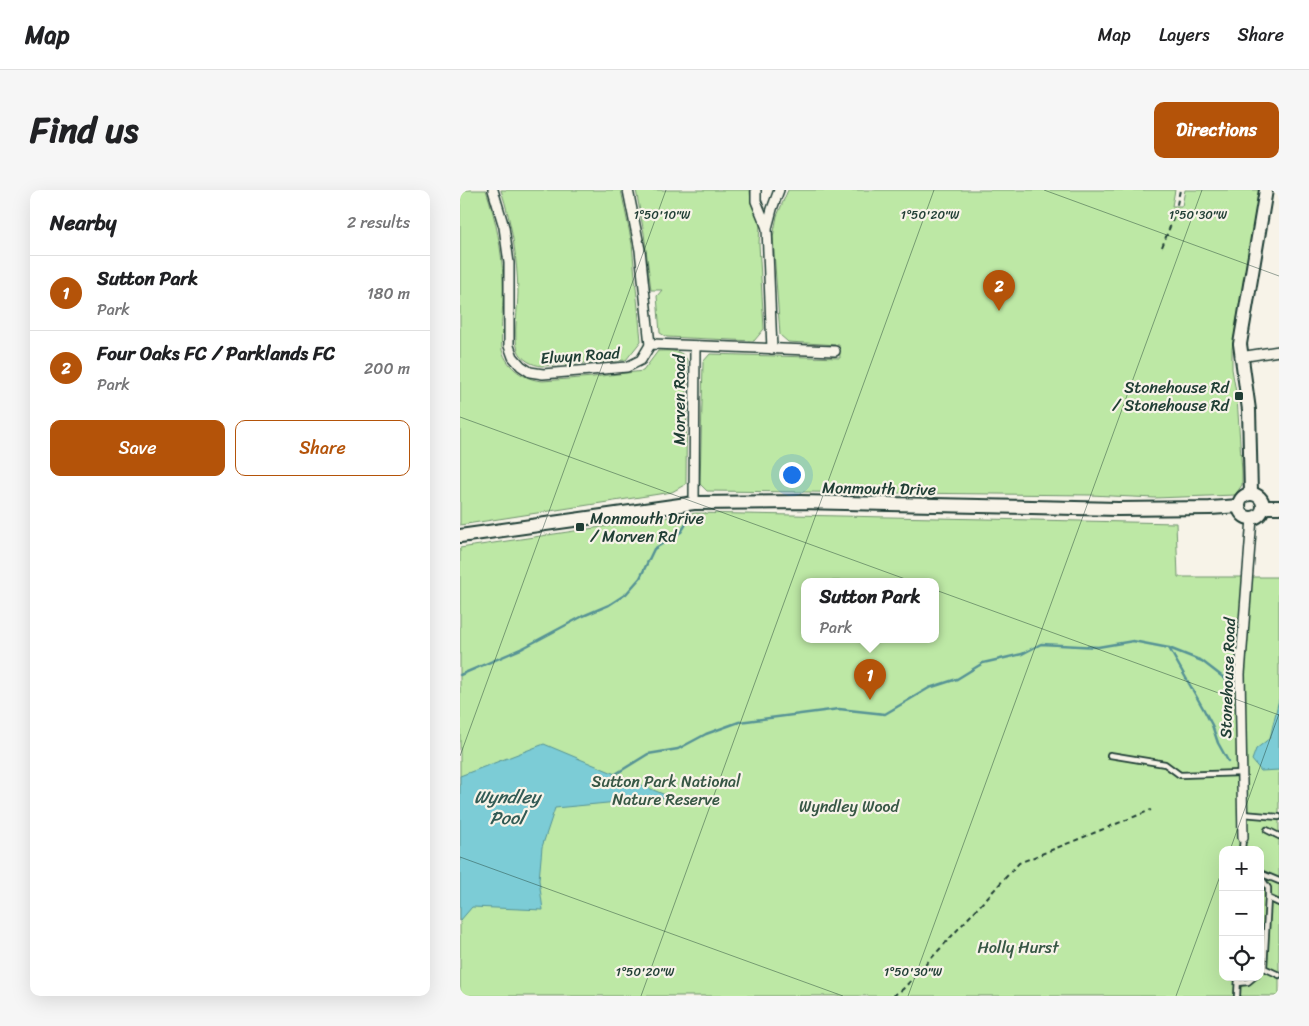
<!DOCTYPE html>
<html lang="en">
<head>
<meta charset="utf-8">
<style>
	body { margin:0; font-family:Sriracha,sans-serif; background:#f6f6f6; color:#202124 }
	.controls { position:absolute; right:15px; bottom:15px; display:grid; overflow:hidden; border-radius:10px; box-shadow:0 5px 20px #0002 }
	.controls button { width:45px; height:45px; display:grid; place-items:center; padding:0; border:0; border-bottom:1px solid #e0e0e0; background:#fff; color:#202124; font:25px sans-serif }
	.you { position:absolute; left:331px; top:284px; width:18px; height:18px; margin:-12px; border:4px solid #fff; border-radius:50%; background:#1a73e8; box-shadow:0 0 0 8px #1a73e833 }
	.badge { display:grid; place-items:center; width:32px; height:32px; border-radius:50%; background:#b45309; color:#fff; font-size:16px; font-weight:700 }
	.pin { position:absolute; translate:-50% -41px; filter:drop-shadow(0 1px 2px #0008) }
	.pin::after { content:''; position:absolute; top:26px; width:18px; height:15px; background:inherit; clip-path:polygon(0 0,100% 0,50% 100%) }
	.popup { position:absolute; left:341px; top:388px; width:138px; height:65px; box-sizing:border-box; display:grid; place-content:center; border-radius:10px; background:#fff; filter:drop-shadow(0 1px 4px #0005); font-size:16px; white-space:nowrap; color:#757577 }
	.popup b { font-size:19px; color:#202124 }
	.popup::after { content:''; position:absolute; left:50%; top:100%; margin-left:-10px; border:10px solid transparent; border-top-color:#fff }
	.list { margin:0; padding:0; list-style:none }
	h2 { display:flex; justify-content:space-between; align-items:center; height:65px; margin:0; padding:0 20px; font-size:21px }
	h2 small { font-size:16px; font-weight:400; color:#757577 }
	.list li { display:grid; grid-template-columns:32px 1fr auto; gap:15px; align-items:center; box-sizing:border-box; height:75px; padding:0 20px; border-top:1px solid #e0e0e0 }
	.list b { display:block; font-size:19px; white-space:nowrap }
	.list p { margin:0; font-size:16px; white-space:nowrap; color:#757577 }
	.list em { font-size:16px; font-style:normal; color:#757577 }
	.actions { display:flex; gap:10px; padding:15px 20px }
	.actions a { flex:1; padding:11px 0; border:1px solid #b45309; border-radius:10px; text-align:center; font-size:18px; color:#b45309 }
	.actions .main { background:#b45309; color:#fff }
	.icon { flex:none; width:28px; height:28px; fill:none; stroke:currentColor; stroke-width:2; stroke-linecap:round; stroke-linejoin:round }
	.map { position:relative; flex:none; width:819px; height:806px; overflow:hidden; border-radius:10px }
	header { display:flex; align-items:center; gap:30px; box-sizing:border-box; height:70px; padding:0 25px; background:#fff; border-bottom:1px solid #e0e0e0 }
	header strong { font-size:24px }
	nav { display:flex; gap:28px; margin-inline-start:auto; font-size:18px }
	.intro { display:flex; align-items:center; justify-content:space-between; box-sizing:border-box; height:120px; padding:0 30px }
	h1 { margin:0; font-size:35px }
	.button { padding:12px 22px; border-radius:10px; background:#b45309; color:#fff; font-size:18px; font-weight:700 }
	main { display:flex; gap:30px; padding:0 30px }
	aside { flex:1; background:#fff; border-radius:10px; box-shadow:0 5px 20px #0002 }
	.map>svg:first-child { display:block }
</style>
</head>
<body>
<header>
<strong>Map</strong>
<nav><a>Map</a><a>Layers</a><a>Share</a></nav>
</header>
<div class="intro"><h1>Find us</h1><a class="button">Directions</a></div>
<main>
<aside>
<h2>Nearby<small>2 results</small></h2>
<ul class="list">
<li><span class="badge">1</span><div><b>Sutton Park</b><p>Park</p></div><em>180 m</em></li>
<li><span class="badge">2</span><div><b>Four Oaks FC / Parklands FC</b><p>Park</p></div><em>200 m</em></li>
</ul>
<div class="actions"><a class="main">Save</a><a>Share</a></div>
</aside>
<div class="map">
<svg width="819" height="806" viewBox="0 0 819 806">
	<rect width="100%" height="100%" fill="#f7f3e8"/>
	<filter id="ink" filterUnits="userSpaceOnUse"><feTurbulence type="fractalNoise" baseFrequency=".02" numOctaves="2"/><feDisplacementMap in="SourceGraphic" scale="10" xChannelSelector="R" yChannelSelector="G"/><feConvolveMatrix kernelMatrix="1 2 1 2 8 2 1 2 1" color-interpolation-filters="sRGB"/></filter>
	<g filter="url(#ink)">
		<!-- green -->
		<g fill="#bde8a5" stroke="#6e926c" fill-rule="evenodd">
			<path d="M0,0h26c10,30 16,59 17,90 1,24 -3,46 -1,70 5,18 23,30 41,31l50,-4 50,-6 15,-20c12,0 24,-2 29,9l-1,124 -14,8 -212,33z"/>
			<path d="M41,0h120l11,54 9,97 -15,19 -84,6c-10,-1 -20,-6 -24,-16 -5,-13 0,-43 0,-58 -1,-35 -6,-68 -17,-102z"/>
			<path d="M176,0h114l1,13 9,21 -1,20 5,85 -10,12 -87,-4 -7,-4 -3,-37 5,-6h-11l-7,-57z"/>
			<path d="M328,0h387l-3,16h10l3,-16h74l-27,159v20l5,29 5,74v13l-7,10 -80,3 -65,-3 -383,-4 -7,-7 3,-122 7,-8 130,4 -1,-13 -51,-3 -8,-7 -7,-98 4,-21z"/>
			<path d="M236,323l480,10 2,54h101v419h-819v-448zM345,391h130v58h-130zM763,660h37v127h-37z"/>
		</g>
		<!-- water -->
		<g fill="#7bccd6" stroke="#569395">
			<path d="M819,509v71l-18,1 -9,-11 4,-11 14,-11z"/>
			<path d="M84,554l126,53 -115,11 -13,39 -3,33 4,30 -71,-3 -12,14v-145z"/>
		</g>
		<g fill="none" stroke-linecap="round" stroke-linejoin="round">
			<!-- stream -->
			<g stroke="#569395" stroke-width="2.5">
				<path d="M709,458l33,13 26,20"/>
				<path d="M0,485l63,-27 60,-32 26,-11 17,-11 14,-16 14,-29 27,-17 5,-8v-4"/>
				<path d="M154,585l34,-21 30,-5 28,-15 33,-12 100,-13 46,5 44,-26 28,-9 26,-16 39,-9 19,-10 57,3 35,-6 36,7 35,62 8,15 6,18 10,18"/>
			</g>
			<!-- lane casing -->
			<g stroke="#1f3d34" stroke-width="8">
				<g id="lane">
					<path d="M650,565l55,9 15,11 61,-2"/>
					<path d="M783,624l36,3"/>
					<path d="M807,640l12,6"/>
					<path d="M782,660l1,-12"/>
					<path d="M800,683l19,8"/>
					<path d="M800,686l8,12v10l11,5"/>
					<path d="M808,708l-4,70 15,7"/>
					<path d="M778,793l10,-1 6,-5"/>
					<path d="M777,806l1,-19"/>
				</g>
			</g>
			<!-- street casing -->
			<g stroke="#1f3d34" stroke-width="12">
				<g id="street">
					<path d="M33,0l11,37 5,36v83l4,11 8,9 9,6 13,2 84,-7 14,-7 9,-15 3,-1 182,7"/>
					<path d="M168,0l12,60 10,95"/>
					<path d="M296,0v11l11,27"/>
					<path d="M312,159l-5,-121 5,-19 7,-19"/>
					<path d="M780,167l39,-6"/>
					<path d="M234,313l1,-157"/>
					<path d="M783,648l-3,-164 12,-156"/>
				</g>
			</g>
			<!-- secondary casing -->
			<g stroke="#1f3d34" stroke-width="16">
				<g id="secondary">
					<path d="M791,303l-2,-83 -9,-66 26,-154"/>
					<circle cx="791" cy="316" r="12"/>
					<path d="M804,317h15"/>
					<path d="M0,346l234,-33 106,-1 318,7 92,-1 29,-2"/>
				</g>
			</g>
			<!-- path -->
			<g stroke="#1f3d34" stroke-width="2" stroke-dasharray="5 4" stroke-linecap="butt">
				<path d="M702,57l13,-33 5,-24"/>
				<path d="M433,806l10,-7 116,-126 132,-53"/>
			</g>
			<!-- lane -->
			<use href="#lane" stroke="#f7f3e8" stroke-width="4.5"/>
			<!-- street -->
			<use href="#street" stroke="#f7f3e8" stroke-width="9"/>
			<!-- secondary -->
			<use href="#secondary" stroke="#f7f3e8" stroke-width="12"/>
		</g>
	</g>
	<!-- ticks -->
	<path fill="none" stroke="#1f3d34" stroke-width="1" stroke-opacity="0.45" d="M584,0l235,86M0,227l819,298M0,566l206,-566M770,660l49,-136M0,667l383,139M181,806l293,-806M448,806l294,-806M716,806l47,-128"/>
	<!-- markers -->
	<g fill="#1f3d34" stroke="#f7f3e8" stroke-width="2">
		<rect x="774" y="201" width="10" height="10" rx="2.5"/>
		<rect x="115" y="332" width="10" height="10" rx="2.5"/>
	</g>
	<g text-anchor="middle" stroke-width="4.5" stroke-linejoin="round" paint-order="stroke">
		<!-- street labels -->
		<g font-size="16" fill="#1f3d34" stroke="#f7f3e8">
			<text transform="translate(120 165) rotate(-4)" y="6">Elwyn Road</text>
			<text transform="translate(219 210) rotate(-90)" y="6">Morven Road</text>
			<text transform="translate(419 298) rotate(1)" y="6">Monmouth Drive</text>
			<text transform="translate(767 488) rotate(-88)" y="6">Stonehouse Road</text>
		</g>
		<!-- poi labels -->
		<g font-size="16" fill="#1f3d34" stroke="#f7f3e8" text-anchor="end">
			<text x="769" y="203">Stonehouse Rd<tspan x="769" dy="18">/ Stonehouse Rd</tspan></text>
			<text x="130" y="334" text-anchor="start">Monmouth Drive<tspan x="130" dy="18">/ Morven Rd</tspan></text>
		</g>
		<!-- park labels -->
		<g font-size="16" fill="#375745" stroke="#f7f3e8">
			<text x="206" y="597">Sutton Park National<tspan x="206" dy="18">Nature Reserve</tspan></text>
			<text x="389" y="622">Wyndley Wood</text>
			<text x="558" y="763">Holly Hurst</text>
		</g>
		<!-- water labels -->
		<g font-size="18" font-style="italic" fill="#315a54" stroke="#f7f3e8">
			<text x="47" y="613">Wyndley<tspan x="47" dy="21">Pool</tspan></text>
		</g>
	</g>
	<g font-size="12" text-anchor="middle" fill="#1f3d34" stroke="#f7f3e8" stroke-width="4.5" stroke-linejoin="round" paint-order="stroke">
		<text x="470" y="29">1°50'20"W</text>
		<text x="202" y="29">1°50'10"W</text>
		<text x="738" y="29">1°50'30"W</text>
		<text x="185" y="786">1°50'20"W</text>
		<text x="453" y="786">1°50'30"W</text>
	</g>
</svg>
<div class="controls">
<button>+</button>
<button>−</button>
<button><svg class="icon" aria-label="locate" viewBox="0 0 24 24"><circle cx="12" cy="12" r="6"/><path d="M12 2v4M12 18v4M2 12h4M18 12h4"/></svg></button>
</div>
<div class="you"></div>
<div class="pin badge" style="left:410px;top:510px">1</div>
<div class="popup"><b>Sutton Park</b>Park</div>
<div class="pin badge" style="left:539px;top:121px">2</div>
</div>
</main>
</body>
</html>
